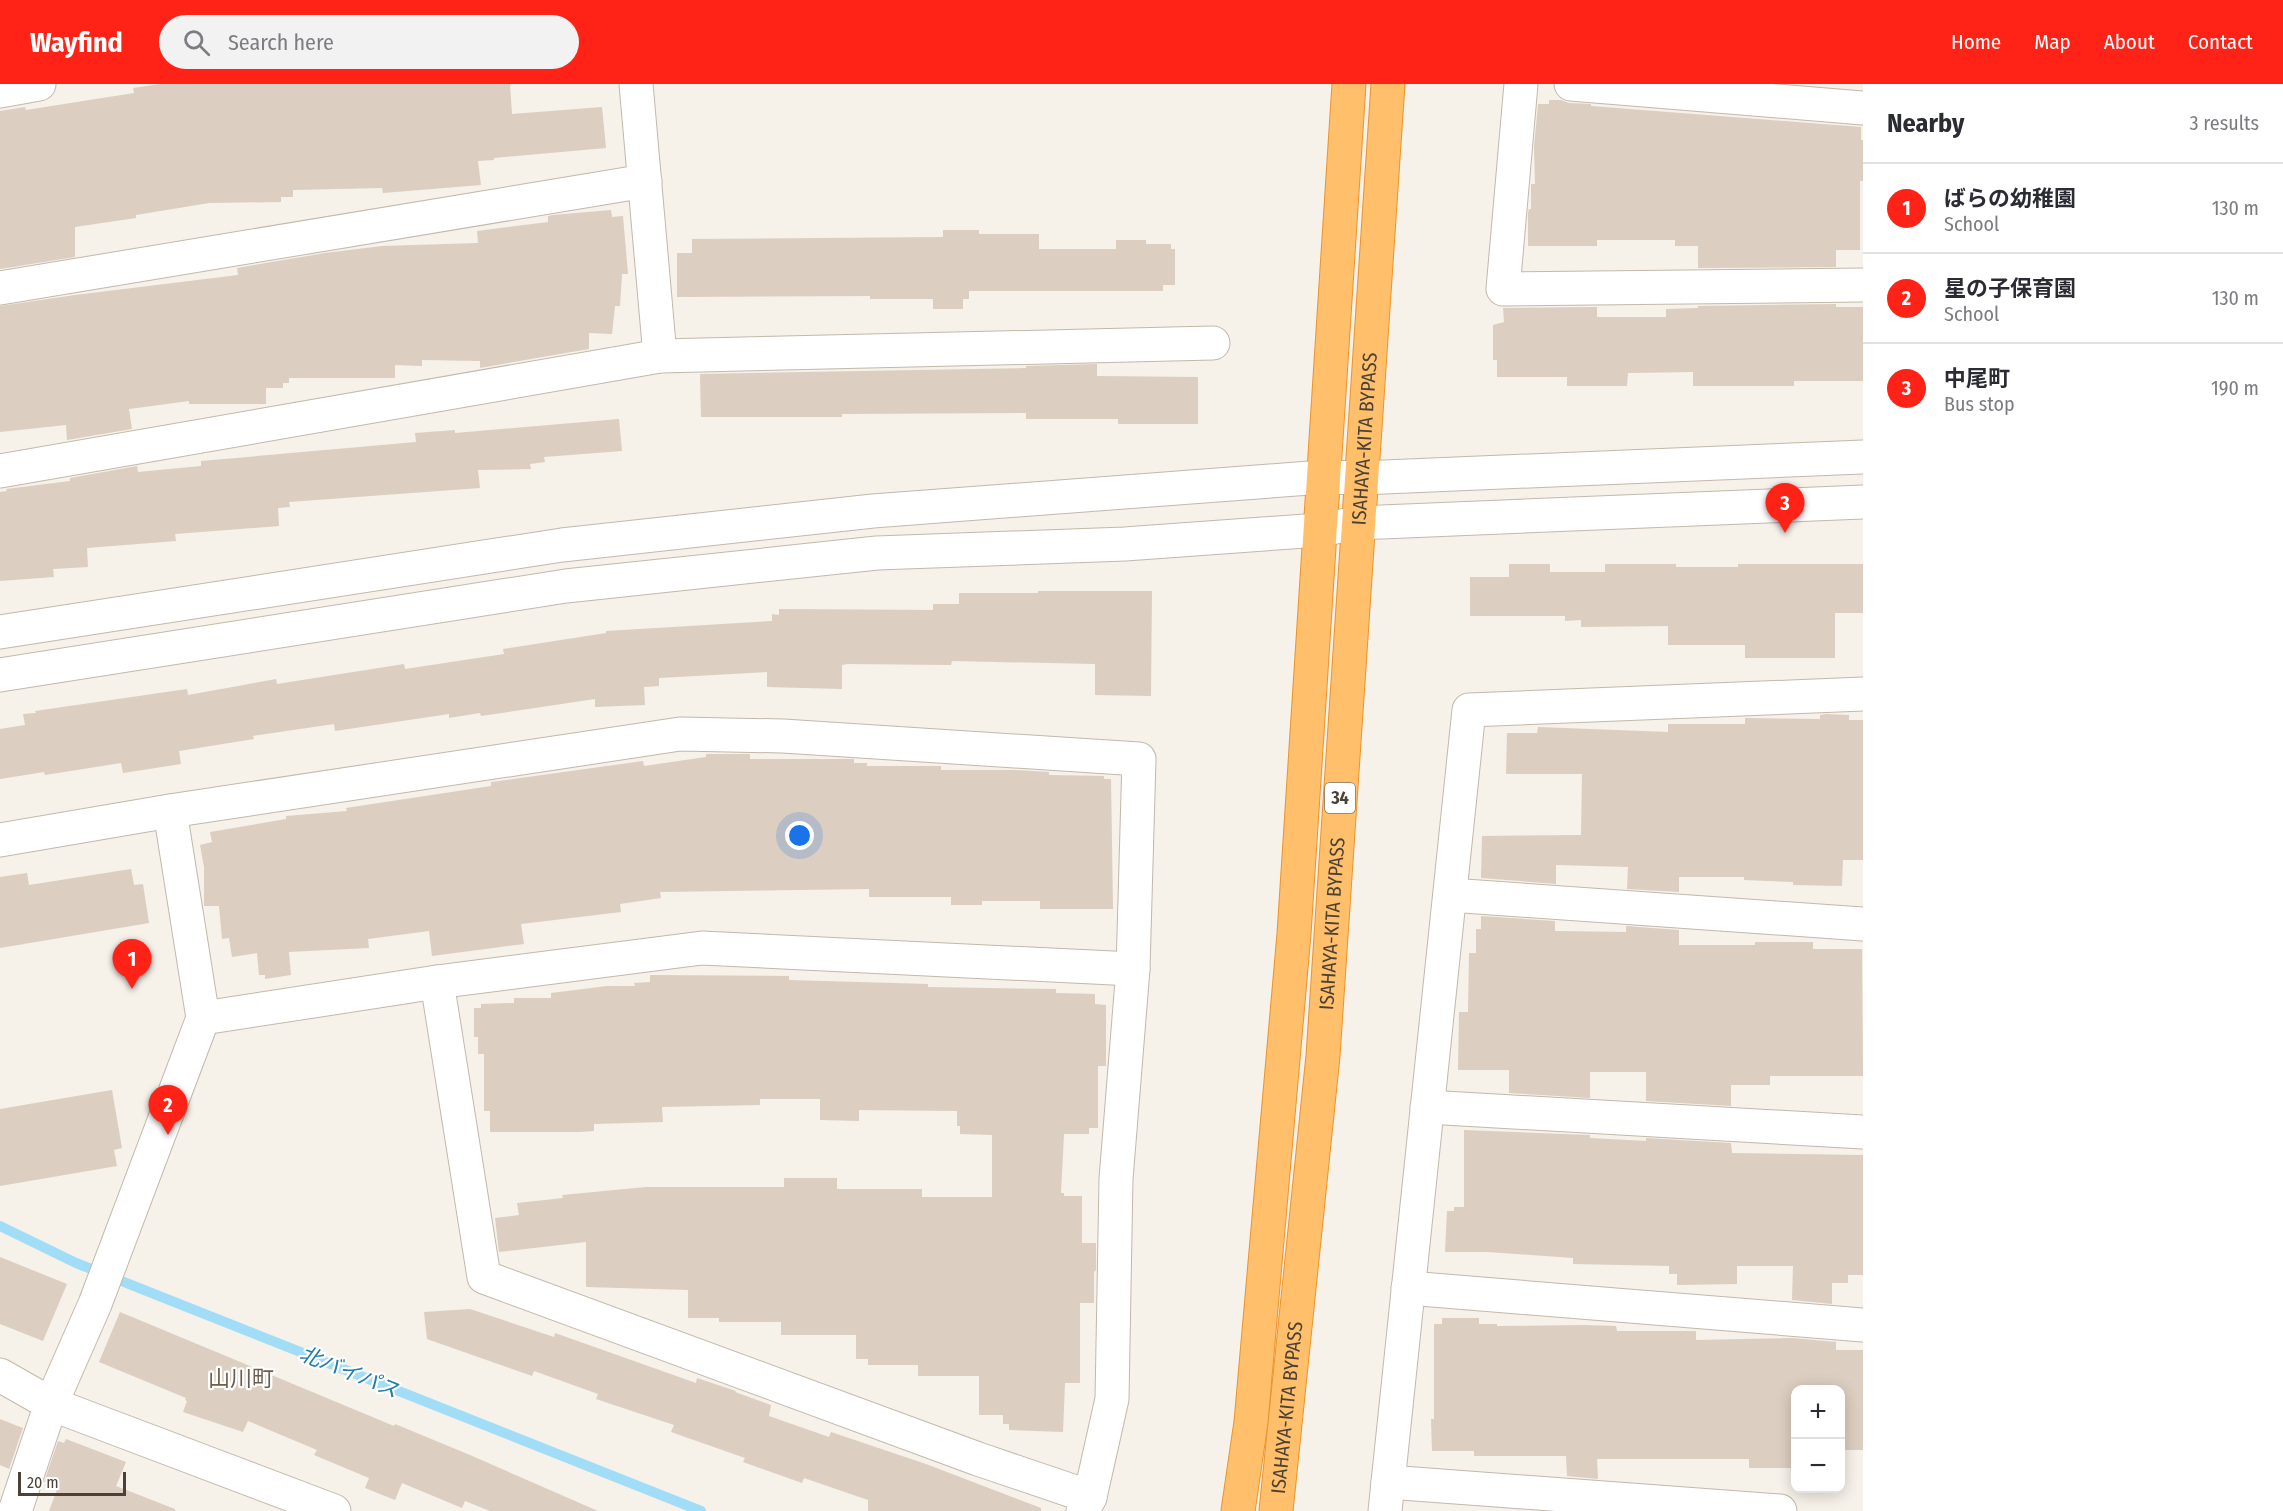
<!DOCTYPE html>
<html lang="en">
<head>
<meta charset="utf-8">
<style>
	body { margin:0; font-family:"Fira Sans Condensed","Noto Sans JP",sans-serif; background:#f2f2f3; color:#2b2b33 }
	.controls { position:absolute; right:18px; bottom:18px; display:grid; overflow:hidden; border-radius:12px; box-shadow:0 3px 15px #0003 }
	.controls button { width:54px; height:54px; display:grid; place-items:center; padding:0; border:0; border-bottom:2px solid #e1e1e2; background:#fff; color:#2b2b33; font:30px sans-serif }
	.scale { position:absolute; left:18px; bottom:15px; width:108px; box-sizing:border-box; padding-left:6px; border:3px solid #4b4136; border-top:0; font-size:16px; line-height:21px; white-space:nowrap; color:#4b4136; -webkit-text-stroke:4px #fff; paint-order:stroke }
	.you { position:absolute; left:800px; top:752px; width:21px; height:21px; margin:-15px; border:4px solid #fff; border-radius:50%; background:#1a73e8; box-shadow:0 0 0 9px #1a73e833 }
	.badge { display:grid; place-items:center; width:39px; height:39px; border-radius:50%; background:#ff2317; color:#fff; font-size:20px; font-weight:700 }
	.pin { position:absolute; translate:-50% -50px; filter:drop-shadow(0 2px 3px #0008) }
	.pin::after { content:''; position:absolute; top:32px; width:21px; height:18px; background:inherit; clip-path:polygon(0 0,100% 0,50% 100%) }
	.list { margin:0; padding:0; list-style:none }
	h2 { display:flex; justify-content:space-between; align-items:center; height:78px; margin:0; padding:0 24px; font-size:26px }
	h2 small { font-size:20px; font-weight:400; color:#7c7c81 }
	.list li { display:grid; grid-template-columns:39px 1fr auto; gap:18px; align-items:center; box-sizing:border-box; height:90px; padding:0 24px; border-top:2px solid #e1e1e2 }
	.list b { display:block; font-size:22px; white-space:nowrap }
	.list p { margin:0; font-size:20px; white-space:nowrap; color:#7c7c81 }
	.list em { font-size:20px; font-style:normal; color:#7c7c81 }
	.icon { flex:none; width:33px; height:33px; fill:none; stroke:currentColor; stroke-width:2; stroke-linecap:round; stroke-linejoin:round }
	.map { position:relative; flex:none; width:1863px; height:1427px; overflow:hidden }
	header { display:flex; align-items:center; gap:36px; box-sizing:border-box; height:84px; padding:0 30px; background:#ff2317; color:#fff }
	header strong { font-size:28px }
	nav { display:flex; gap:33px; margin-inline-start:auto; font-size:21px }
	.search { width:420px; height:54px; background:#f2f2f3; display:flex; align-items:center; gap:15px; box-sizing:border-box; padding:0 21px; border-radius:33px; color:#7c7c81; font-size:22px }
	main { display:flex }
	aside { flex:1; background:#fff }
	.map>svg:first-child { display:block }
</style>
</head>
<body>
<header>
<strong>Wayfind</strong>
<div class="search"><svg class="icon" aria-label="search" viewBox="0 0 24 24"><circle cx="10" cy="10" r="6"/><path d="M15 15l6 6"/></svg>Search here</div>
<nav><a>Home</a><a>Map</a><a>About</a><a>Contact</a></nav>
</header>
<main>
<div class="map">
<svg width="1863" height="1427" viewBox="0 0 1863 1427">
	<rect width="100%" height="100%" fill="#f6f1e9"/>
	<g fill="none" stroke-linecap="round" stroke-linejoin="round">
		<!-- stream -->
		<path stroke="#a1ddf7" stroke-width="10" d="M0,1142l76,37 625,248"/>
	</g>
	<!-- building -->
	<g fill="#dccec0">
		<path d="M160,0h350l2,30 90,-7 4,41 -112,10v2l-16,1 3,24 -98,8 -1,-5 -89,2v7h-12v5l-72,1 -73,12v3l-61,9v30l-75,12v-158l25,-4 1,3 108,-17 -1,-5z"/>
		<path d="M1549,16h12l8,3 22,1v2l270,21v13h2v41h-3v69h-24v17l-138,1v-22h-23v-6h-78v6h-69v-33l1,-4h2v-25h4l-1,-37 4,-43h11z"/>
		<path d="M611,126l1,7 11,-1 5,58h-6l-2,32h-5l-3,28 -23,-1v16l-109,19v-7l-58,-1v6l-27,-1v13h-106v5h-6v5h-17v16h-77v-3l-60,8 3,20 -65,11 -1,-15 -66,7v-126l75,-11 163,-20 -1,-7 88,-15 57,-7 96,-3 -1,-12 71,-9v-6l5,-1z"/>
		<path d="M943,146h36v4h60v15h77v-9h30v4h25v5h4v36h-12v6h-194v8h-6v10h-30v-10h-63v-3l-193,1v-44h15v-14l251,-2z"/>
		<path d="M1836,220v3h27v74h-69v5h-101v-14l-65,1 -1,13h-60v-9h-70v-17h-4v-35l11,-3 -1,-14 94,-1v10h69v-8l32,-1v-2z"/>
		<path d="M1097,280v12l101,1v47h-80v-5h-92v-6l-184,1v3h-141l-1,-43 326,-6v-2z"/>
		<path d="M619,335l3,32 -78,6 1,5 -15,2 1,5 -53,1 2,18 -191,14 1,5 -12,1 1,18 -104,8 1,7 -89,7 1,19 -35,2 1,8 -54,4v-89l7,-1 -1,-2 64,-8v-3l67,-12 1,6 63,-6v-5l215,-19 -1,-9 40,-3v3z"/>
		<path d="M1509,480h41v8h55v-8h71v3h62v-3h125v49h-28v45h-90v-13h-77v-19l-87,1v-7l-16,1v-5h-95v-39h39z"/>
		<path d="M1038,507h114l-1,105 -56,-1v-31l-143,-3 -1,4 -103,-1 -6,1v24l-75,-2v-15l-108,6v8l-15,1 1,18 -50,2v-8l-114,17 -1,-3 -31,5v-4l-114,17 -1,-7 -81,12 1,3 -75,12 2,13 -58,9 -2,-10 -76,12 -1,-3 -44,7v-50l25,-4 -2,-11 13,-1 -1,-2 152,-22 1,6 88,-16 1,5 127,-20 1,5 99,-15 -1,-5 103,-16v-2l166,-10v-7l7,1v-6l154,1v-6h26v-11h79z"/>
		<path d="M1826,630l23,1v5h14v140h-20l-1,26 -49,-1v-3l-49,-2v-3h-65v15l-52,-3 1,-22 -72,-2v19l-75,-6 1,-42 99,-1 1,-61h-76l1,-41h30l1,-6 130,5v-8h77v-6l75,1v-4z"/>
		<path d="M706,670h44v5h104v4h13v3h74v4h73l35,2v3l55,1v3h7l2,130h-73v-8h-58v4h-31v-8h-82v-8l-209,3 1,6 -41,6 1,8 -100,12 3,20 -92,12 -3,-25 -61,8 1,9 -80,4 2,23 -26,4v-4h-6l-2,-22 -25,4 -3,-19 -7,1 -3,-33h-15v-39l-4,-22 12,-3 -2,-10 76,-13v-3l61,-5 -1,-3 145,-22v-4l152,-21 1,5 62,-9z"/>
		<path d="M131,785l3,16 9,-1 6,39 -149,25v-71l27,-4 2,12z"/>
		<path d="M1481,832l74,5v10l71,1v-6l53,4v15h76v-3h58v7h49l1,127h-93v9h-39v21l-85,-5v-29h-56v26l-81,-5v-23h-51l1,-58h9l1,-59h7v-24h5z"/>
		<path d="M650,891l139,1v4l139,4v3l128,2v4l39,1v10l11,1v61h-8v62h-9v6h-25l-3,59h3v3h18v47h14v27l-2,2v31h-14v80h-15l-2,49 -54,-2v-6h-6v-9h-24v-39h-61v-11h-50v-6h-12v-24h-75v-13h-62v-4h-31v-28l-102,-3v-45l-87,10 -4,-34 24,-3 -2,-12 46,-5 -1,-3 84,-8h138v-9h53v11h85v8h70v-62l-32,-1v-8h-3v-15l-98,-1v11l-39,-1v-21h-60v6l-98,2 1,15 -69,2v7l-14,1h-90v-21h-6v-57h-6v-17h-4v-29h7v-4l33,-1v-5h37v-5l56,-7h28l-1,-3 16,-1z"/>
		<path d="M112,1006l10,58 -8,2 3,16 -117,20v-77z"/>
		<path d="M1464,1046l126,5v3l56,3v-3l85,5 1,10 131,2v120h-15v8h-16v21l-40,-4 1,-34h-56v18l-60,1v-11h-8v-8l-96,-2v-6l-85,-6h-43l2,-41h7v-4h10z"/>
		<path d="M0,1173l67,27 -24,57 -43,-17z"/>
		<path d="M470,1225l84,28 1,-4 141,50 1,-5 39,13 -1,1 36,13 -2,11 60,21 2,-5 95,32 115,44v3h-173v-11l-64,-22 -2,5 -59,-21 2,-4 -74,-26 3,-7 -78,-26 2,-5 -64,-23 -2,5 -105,-37 -3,-27z"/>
		<path d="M120,1228l274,114 1,-2 75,31 128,56h-108l-25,-10 -3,7 -60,-25 -7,17 -30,-12 4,-10 -55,-23 3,-5 -69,-29 -5,11 -60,-20 4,-11 -2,-1 1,-2 -87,-36z"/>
		<path d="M1442,1234h37v6h18v2l87,-1 32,1 1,5h79v9l96,-2 44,4v8h27v100h-23v-61h-44v79h-47v-9h-152l1,20 -31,-3 -1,-20h-92v-5h-42l-1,-32h3v-95h8z"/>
		<path d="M0,1335l23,9 -14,41 -9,-4z"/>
		<path d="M66,1355l60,23 -10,24 59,23v2h-126l9,-24 -14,-5 14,-41 6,2z"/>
	</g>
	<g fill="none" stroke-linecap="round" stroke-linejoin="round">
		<!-- minor casing -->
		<g stroke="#c3b8ab" stroke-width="35">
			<g id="minor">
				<path d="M636,0l24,272"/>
				<path d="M1521,0l-18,205 360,-4"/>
				<path d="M1571,0l292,24"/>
				<path d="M0,7l39,-7"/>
				<path d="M0,204l645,-107"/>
				<path d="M0,387l660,-115 553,-13"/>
				<path d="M0,548l562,-87 311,-34 450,-34 38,1 502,-21"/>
				<path d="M0,591l566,-89 311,-33 248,-9 194,-14 39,-7 505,-21"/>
				<path d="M0,756l170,-29 510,-77 103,2 356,23 -6,210 -17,210 -4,220 -22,98 -7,14"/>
				<path d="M1450,811l413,29"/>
				<path d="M437,898l47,295 494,182 112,38"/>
				<path d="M203,934l234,-36 265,-34 431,21"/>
				<path d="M1427,1023l436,25"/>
				<path d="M1408,1204l455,37"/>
				<path d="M0,1291l51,29 283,107"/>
				<path d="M1388,1398l392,29"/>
				<path d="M15,1427l36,-107 44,-100 108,-286 -33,-207"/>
				<path d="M1385,1427l84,-801 394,-16"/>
			</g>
		</g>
		<!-- highway casing -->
		<g stroke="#ec932d" stroke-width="35">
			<g id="highway">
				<path d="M1238,1427l13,-89 43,-488 55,-850"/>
				<path id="s1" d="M1276,1427l47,-455 65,-972"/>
			</g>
		</g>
		<!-- minor -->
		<use href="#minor" stroke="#fff" stroke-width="33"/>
		<!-- highway -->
		<use href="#highway" stroke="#ffbf6b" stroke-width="33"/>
	</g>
	<g text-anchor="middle" stroke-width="4.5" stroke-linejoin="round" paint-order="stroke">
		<!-- shield labels -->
		<rect fill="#fff" stroke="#817a72" stroke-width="1.5" x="1325" y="699" width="30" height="30" rx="4.5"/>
		<g font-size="18" font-weight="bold" fill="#4b4136">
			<text x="1340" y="720">34</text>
		</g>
		<!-- street labels -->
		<g font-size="20" fill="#4b4136" stroke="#fff">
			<text dy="7" stroke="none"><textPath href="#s1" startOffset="1076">ISAHAYA-KITA BYPASS</textPath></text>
			<text dy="7" stroke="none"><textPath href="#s1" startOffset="590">ISAHAYA-KITA BYPASS</textPath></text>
			<text dy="7" stroke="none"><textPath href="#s1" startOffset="104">ISAHAYA-KITA BYPASS</textPath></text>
		</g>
		<!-- water labels -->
		<g font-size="21" font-style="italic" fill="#217ca7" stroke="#fff">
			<text transform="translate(349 1288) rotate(22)" y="7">北バイパス</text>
		</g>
		<!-- quarter labels -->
		<g font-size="22" fill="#6f5e4d" stroke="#fff">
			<text x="241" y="1302">山川町</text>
		</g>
	</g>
</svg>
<div class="controls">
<button>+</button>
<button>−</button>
</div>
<div class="scale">20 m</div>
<div class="you"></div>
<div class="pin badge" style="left:132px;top:905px">1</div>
<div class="pin badge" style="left:168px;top:1051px">2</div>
<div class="pin badge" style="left:1785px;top:449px">3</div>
</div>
<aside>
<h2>Nearby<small>3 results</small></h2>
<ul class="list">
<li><span class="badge">1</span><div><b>ばらの幼稚園</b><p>School</p></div><em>130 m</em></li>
<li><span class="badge">2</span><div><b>星の子保育園</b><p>School</p></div><em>130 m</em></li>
<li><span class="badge">3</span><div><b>中尾町</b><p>Bus stop</p></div><em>190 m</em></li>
</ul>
</aside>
</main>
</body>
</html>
